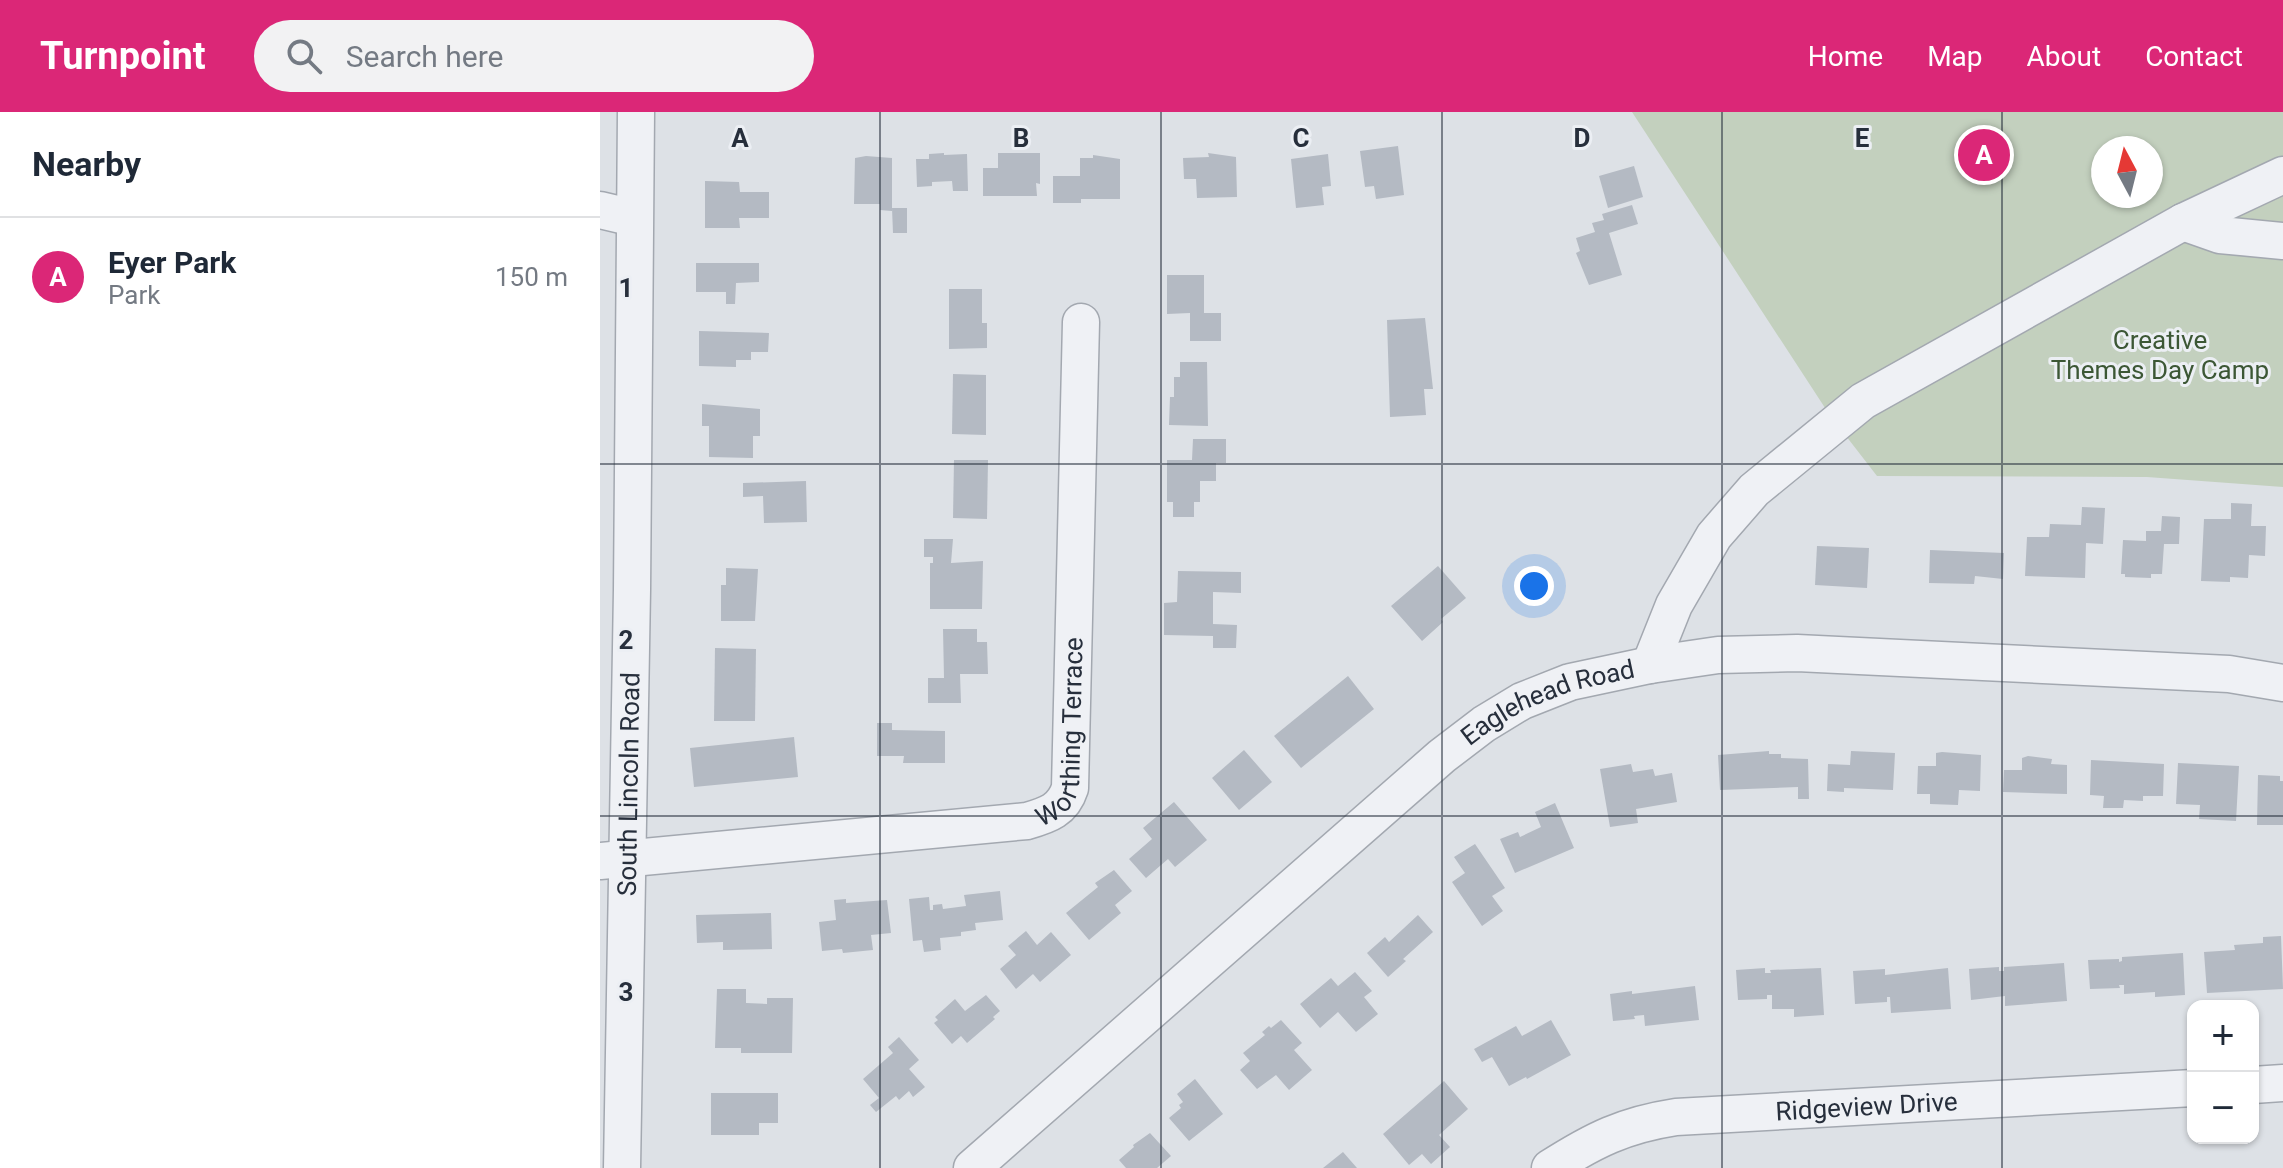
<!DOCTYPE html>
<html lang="en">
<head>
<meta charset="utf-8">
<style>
	body { margin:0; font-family:Roboto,sans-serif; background:#f2f2f3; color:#1f2937 }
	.controls { position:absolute; right:24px; bottom:24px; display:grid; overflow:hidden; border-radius:16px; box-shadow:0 2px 6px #0004 }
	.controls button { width:72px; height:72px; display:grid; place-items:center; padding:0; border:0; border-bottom:2px solid #e0e1e3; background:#fff; color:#1f2937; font:40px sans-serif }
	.compass { position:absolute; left:1491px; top:24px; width:72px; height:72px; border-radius:50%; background:#fff; box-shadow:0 2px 6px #0004; rotate:353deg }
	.you { position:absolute; left:934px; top:474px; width:28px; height:28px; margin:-20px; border:6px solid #fff; border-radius:50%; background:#1a73e8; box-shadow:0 0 0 12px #1a73e833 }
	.badge { display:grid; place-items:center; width:52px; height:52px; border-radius:50%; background:#db2777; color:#fff; font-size:26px; font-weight:700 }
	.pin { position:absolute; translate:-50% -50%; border:4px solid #fff; box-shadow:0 2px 8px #0006 }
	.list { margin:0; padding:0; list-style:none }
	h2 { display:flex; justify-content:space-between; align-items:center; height:104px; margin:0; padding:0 32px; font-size:34px }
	h2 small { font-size:26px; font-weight:400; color:#747a83 }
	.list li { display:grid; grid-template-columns:52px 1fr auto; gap:24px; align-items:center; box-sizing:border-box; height:120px; padding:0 32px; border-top:2px solid #e0e1e3 }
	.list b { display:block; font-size:30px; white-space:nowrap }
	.list p { margin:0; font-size:26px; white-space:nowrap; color:#747a83 }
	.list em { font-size:26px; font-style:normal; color:#747a83 }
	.icon { flex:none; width:44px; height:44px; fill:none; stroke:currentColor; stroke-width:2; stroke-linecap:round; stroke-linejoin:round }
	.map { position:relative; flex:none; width:1683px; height:1056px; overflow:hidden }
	header { display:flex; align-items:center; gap:48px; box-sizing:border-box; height:112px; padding:0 40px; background:#db2777; color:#fff }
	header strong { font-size:38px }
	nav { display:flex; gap:44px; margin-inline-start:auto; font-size:28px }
	.search { width:560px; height:72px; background:#f2f2f3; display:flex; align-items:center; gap:20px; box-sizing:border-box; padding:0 28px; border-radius:44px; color:#747a83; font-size:30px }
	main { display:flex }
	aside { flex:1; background:#fff }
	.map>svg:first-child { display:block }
</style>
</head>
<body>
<header>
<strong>Turnpoint</strong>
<div class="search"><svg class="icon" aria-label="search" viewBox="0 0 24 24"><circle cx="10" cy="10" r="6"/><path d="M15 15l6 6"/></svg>Search here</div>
<nav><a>Home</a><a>Map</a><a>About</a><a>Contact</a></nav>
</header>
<main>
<aside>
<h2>Nearby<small></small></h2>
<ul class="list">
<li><span class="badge">A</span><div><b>Eyer Park</b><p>Park</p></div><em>150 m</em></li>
</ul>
</aside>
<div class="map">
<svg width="1683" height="1056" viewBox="0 0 1683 1056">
	<rect width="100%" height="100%" fill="#dde1e6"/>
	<!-- green -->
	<path fill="#c3d0be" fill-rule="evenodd" d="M1032,0h651v375l-136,-10 -270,-1 -48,-62zM1503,36h48v48h-48z"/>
	<!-- building -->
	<g fill="#b4bac3">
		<path d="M798,34l6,49 -28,4 -2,-13 -9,1 -5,-36z"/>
		<path d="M344,41v2l23,-1 1,37h-15l-1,-10 -20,1v4l-15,1 -1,-28h13v-5z"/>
		<path d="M398,41h42v31l-4,-1 1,13h-54v-28h15z"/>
		<path d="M608,41l28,4 1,40 -40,1 -1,-19h-12l-1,-21 26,-1z"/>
		<path d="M728,42l3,32 -9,1 2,18 -28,3 -5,-49z"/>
		<path d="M493,43l27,4v40h-39v4h-28v-27h27v-18h13z"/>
		<path d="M266,44l26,2v53l-12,-1v-6h-26l1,-46z"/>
		<path d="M1034,54l9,31 -35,11 -9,-32z"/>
		<path d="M105,69l34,1 1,10h29v26h-30l1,10h-35z"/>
		<path d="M1032,93l6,19 -29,9 13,42 -33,10 -13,-32 4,-2 -4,-13 19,-6 -3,-9 12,-3 -2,-6z"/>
		<path d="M292,96h15v25h-14z"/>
		<path d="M96,151h63v19l-23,1 -1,21h-9v-12h-30z"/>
		<path d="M567,163h37v38h17v28h-31v-28l-23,1z"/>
		<path d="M349,177h33v34h5v25l-38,1z"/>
		<path d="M825,206l8,71h-9l2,26 -36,2 -3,-97z"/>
		<path d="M99,219l70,2 -1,19h-17v8h-15v7l-37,-1z"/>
		<path d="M580,250h27l1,64 -39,-1 1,-28h4v-20h6z"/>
		<path d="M353,262l33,1v60l-34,-1z"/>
		<path d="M102,292l58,5v27h-7v22l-44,-1v-31h-7z"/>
		<path d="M593,327h33v24h-10v18h-16v21h-6v15h-21v-15h-6v-42h25z"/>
		<path d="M354,348h34l-1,59 -34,-1z"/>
		<path d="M206,369l1,41 -43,1 -1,-27 -20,1v-14z"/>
		<path d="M1631,391l21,1 -1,22h15l-1,30 -16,-1 -1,23 -18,-1v5l-29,-1 3,-62h27z"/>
		<path d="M1482,395l23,1 -2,36 -17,-1 -1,35 -60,-2 2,-39h22l1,-13 31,1z"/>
		<path d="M1562,404l18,1 -1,27h-15l-2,30h-11v4l-26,-1v-3h-4l2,-34 23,1v-10h15z"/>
		<path d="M324,427h29l-2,24 32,-2 -1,48h-52v-46h3v-6h-9z"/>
		<path d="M1217,434l52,2 -2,40 -52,-3z"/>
		<path d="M1330,438l74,3 -1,26 -28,-3 -1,8 -45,-1z"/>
		<path d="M838,454l28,32 -25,21 2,3 -21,19 -31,-35z"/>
		<path d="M126,456l32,1 -3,52h-34v-36h5z"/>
		<path d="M578,459l63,1v21l-28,-1v32l24,1 -1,23h-23v-12l-49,-1v-32l13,-1z"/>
		<path d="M343,517h34v13h10l1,32h-28l1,29h-33v-25h16z"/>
		<path d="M115,536l41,1 -1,72h-41z"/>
		<path d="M748,564l26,33 -73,59 -27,-32z"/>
		<path d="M277,611h15v7l53,1v32h-42l1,-7h-27z"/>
		<path d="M194,625l4,40 -104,10 -4,-39z"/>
		<path d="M644,638l28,32 -33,28 -27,-32z"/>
		<path d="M1169,639v3h12v4l27,1 1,40h-11v-12l-78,3 -2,-35z"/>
		<path d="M1251,639l44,2 -2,37 -49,-2v4l-17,-1 1,-27 22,1z"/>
		<path d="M1342,640l39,3 -1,36 -21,-1 -1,15 -28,-1v-10h-13l1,-28h18v-13z"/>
		<path d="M1428,644l24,3 -1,5 16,1v29l-64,-2 1,-22h18v-12z"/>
		<path d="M1491,648l73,4 -1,32h-20v5l-19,-1 -1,8h-20l1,-12 -14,-1z"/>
		<path d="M1578,651l61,3 -3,55 -37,-2 1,-14 -24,-1z"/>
		<path d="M1031,652l2,8 20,-3 2,7 17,-3 5,29 -41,7 2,14 -28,4 -10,-58z"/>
		<path d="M1658,663l22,1v5h3v44h-26z"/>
		<path d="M574,690l33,38 -32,27 -7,-8 -22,19 -17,-19 23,-20 -9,-11z"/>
		<path d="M955,691l19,45 -59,25 -15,-34 18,-7 2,5 21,-10 -6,-15z"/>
		<path d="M875,732l30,44 -13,8 11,15 -21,15 -30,-44 13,-9 -11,-16z"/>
		<path d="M514,758l18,21 -17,14 6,8 -32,27 -23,-27 32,-26 -3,-4z"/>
		<path d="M400,779l3,29 -28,3 1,7 -15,2v4l-21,2 1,12 -17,2 -2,-12 -9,1 -4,-42 20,-2 1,13h3v-5l9,-1 1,5 23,-3 -2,-11z"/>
		<path d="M246,787v4l41,-3 4,33 -20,2 2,15 -30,3 -1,-4 -20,2 -3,-29 17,-2 -2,-20z"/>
		<path d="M171,801l1,36 -49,1v-8l-26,1 -1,-28z"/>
		<path d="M818,803l15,17 -30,27 3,2 -18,16 -21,-24 18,-16 4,5z"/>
		<path d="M426,819l11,14 14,-13 20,23 -31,27 -7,-8 -17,15 -16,-20 16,-14 -8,-9z"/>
		<path d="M1681,824l2,53 -76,4 -3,-41 31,-2 -1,-5 29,-2v-6z"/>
		<path d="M1583,841l2,42 -30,2v-5l-31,2v-9h-5l1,3 -30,1 -2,-29 31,-1v3l3,-1v-4z"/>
		<path d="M1464,851l3,38 -62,5v-10l-34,4 -2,-31 30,-2v4h5v-4z"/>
		<path d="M1165,856v5h6l-1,-3 51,-2 3,47 -30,2v-8h-22v-14h-5v4l-29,1 -2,-30z"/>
		<path d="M1348,856l3,41 -60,4 -1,-16h-3v5l-32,2 -2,-33 32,-2v6z"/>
		<path d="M755,860l17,19 -8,6 14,17 -22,18 -18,-20 -18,16 -20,-24 31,-26 7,8z"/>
		<path d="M1095,874l4,34 -54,6 -1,-11 -10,1 1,3 -22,2 -3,-27 22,-3v3z"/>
		<path d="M117,877h29v14l21,1v-6h26l-1,55h-51v-5h-26z"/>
		<path d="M386,883l14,16 -7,6 2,2 -28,24 -6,-7 -9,8 -18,-21 4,-3 -3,-3 20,-18 10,12z"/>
		<path d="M681,908l21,23 -8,7 18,20 -23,20 -13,-15 -19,14 -17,-19 10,-9 -7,-8 22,-18 -3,-3 7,-6 2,2z"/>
		<path d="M951,908l20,35 -44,24 -1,-2 -17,9 -17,-29 -10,5 -8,-13 42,-23 6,10z"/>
		<path d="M299,925l20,23 -10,9 16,18 -12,10 -4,-6 -10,9 -3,-4 -20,16 -6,-7 9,-7 -16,-19 30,-26 -5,-6z"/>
		<path d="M595,967l28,35 -34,27 -20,-23 12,-10 -2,-3 4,-3 -6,-8z"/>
		<path d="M844,969l24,28 -29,26 11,12 -19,17 -9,-10 -13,11 -26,-31z"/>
		<path d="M111,981h67v30h-19v12h-48z"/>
		<path d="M550,1021l21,23 -14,12h-31l-7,-8 15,-13 -1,-2z"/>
		<path d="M743,1040l14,16h-34z"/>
	</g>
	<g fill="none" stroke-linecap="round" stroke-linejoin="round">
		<!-- minor casing -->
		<g stroke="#a3a8b0" stroke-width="39">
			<g id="minor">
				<path d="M0,98l34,8"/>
				<path d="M1583,110l37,13 63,6"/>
				<path d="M1050,553l24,-60 40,-69 40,-46 109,-89 320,-179 100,-47"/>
				<path id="s1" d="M0,749l427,-40c21,-6 36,-11 43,-33l11,-466"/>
				<path d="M1653,973l30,-2"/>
				<path id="s2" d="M22,1056l10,-578 4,-478"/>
				<path id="s3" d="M372,1056l470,-412 42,-32 38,-23 48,-19 80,-17 68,-10 79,-2 432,21 54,9"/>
				<path id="s4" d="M950,1056c44,-28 74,-43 126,-51l517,-29"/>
			</g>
		</g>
		<!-- minor -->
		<use href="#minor" stroke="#eff1f5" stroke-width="36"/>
	</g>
	<!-- grid -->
	<path fill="none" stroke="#272f3c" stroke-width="2" stroke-opacity="0.55" d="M280,0v1056M561,0v1056M842,0v1056M1122,0v1056M1402,0v1056M0,352h1683M0,704h1683"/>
	<g text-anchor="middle" stroke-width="6" stroke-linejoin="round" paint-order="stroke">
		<!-- park labels -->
		<g font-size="26" fill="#3c5735" stroke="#eceff4">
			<text x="1560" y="237">Creative<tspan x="1560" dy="30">Themes Day Camp</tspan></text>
		</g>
		<!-- street labels -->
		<g font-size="26" fill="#272f3c" stroke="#eceff4">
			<text dy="9" stroke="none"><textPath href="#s3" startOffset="746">Eaglehead Road</textPath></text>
			<text dy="9" stroke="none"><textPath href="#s1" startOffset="538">Worthing Terrace</textPath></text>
			<text dy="9" stroke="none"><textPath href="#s2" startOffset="384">South Lincoln Road</textPath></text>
			<text dy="9" stroke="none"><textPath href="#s4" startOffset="328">Ridgeview Drive</textPath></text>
		</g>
	</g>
	<g font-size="26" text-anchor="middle" font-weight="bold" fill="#272f3c" stroke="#eceff4" stroke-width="6" stroke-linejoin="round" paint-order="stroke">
		<text x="140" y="35">A</text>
		<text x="421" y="35">B</text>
		<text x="701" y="35">C</text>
		<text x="982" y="35">D</text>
		<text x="1262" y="35">E</text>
		<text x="26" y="185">1</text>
		<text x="26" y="537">2</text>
		<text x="26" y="889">3</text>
	</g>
</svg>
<div class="controls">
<button>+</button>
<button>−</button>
</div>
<svg class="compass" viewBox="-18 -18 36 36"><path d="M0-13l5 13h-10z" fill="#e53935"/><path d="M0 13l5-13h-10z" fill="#747a83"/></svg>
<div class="you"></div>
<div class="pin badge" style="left:1384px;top:43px">A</div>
</div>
</main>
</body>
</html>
